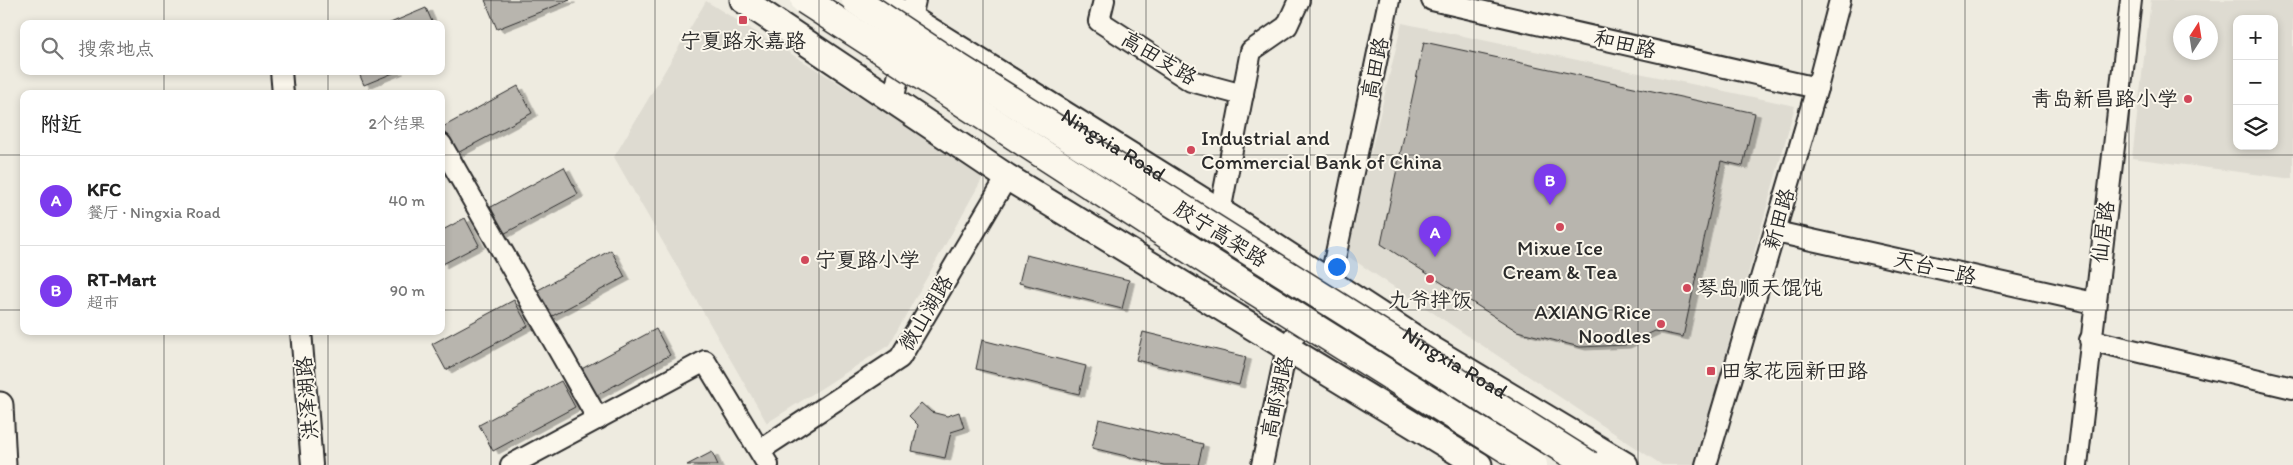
<!DOCTYPE html>
<html lang="zh">
<head>
<meta charset="utf-8">
<style>
	body { margin:0; font-family:Itim,"LXGW WenKai TC",sans-serif; background:#f6f6f6; color:#222 }
	.controls { position:absolute; right:15px; top:15px; display:grid; overflow:hidden; border-radius:10px; box-shadow:0 2px 8px #0003 }
	.controls button { width:45px; height:45px; display:grid; place-items:center; padding:0; border:0; border-bottom:1px solid #e0e0e0; background:#fff; color:#222; font:25px sans-serif }
	.compass { position:absolute; left:2173px; top:15px; width:45px; height:45px; border-radius:50%; background:#fff; box-shadow:0 2px 8px #0003; rotate:12deg }
	.you { position:absolute; left:1336px; top:266px; width:18px; height:18px; margin:-12px; border:4px solid #fff; border-radius:50%; background:#1a73e8; box-shadow:0 0 0 8px #1a73e833 }
	.badge { display:grid; place-items:center; width:32px; height:32px; border-radius:50%; background:#7c3aed; color:#fff; font-size:16px; font-weight:700 }
	.pin { position:absolute; translate:-50% -41px; filter:drop-shadow(0 1px 2px #0008) }
	.pin::after { content:''; position:absolute; top:26px; width:18px; height:15px; background:inherit; clip-path:polygon(0 0,100% 0,50% 100%) }
	.list { margin:0; padding:0; list-style:none }
	h2 { display:flex; justify-content:space-between; align-items:center; height:65px; margin:0; padding:0 20px; font-size:21px }
	h2 small { font-size:16px; font-weight:400; color:#767676 }
	.list li { display:grid; grid-template-columns:32px 1fr auto; gap:15px; align-items:center; box-sizing:border-box; height:90px; padding:0 20px; border-top:1px solid #e0e0e0 }
	.list b { display:block; font-size:19px; white-space:nowrap }
	.list p { margin:0; font-size:16px; white-space:nowrap; color:#767676 }
	.list em { font-size:16px; font-style:normal; color:#767676 }
	.icon { flex:none; width:28px; height:28px; fill:none; stroke:currentColor; stroke-width:2; stroke-linecap:round; stroke-linejoin:round }
	.map { position:relative; flex:none; width:2293px; height:465px; overflow:hidden }
	.search { position:absolute; background:#fff; box-shadow:0 2px 8px #0003; left:20px; top:20px; width:425px; height:55px; display:flex; align-items:center; gap:12px; box-sizing:border-box; padding:0 18px; border-radius:10px; color:#767676; font-size:19px }
	.panel { position:absolute; background:#fff; box-shadow:0 2px 8px #0003; left:20px; top:90px; width:425px; height:245px; border-radius:10px }
	.map>svg:first-child { display:block }
</style>
</head>
<body>
<div class="map">
<svg width="2293" height="465" viewBox="0 0 2293 465">
	<defs>
		<filter id="shadow"><feDropShadow dx="5.5" dy="3" stdDeviation="0" flood-color="#0004"/></filter>
	</defs>
	<rect width="100%" height="100%" fill="#eeebe0"/>
	<filter id="ink" filterUnits="userSpaceOnUse"><feTurbulence type="fractalNoise" baseFrequency=".02" numOctaves="2"/><feDisplacementMap in="SourceGraphic" scale="10" xChannelSelector="R" yChannelSelector="G"/><feConvolveMatrix kernelMatrix="1 2 1 2 8 2 1 2 1" color-interpolation-filters="sRGB"/></filter>
	<g filter="url(#ink)">
		<!-- built -->
		<g fill="#dedbd1" fill-rule="evenodd">
			<path d="M2151,0h142v179l-161,-21zM2237,19h37v127h-37zM2180,22h30v30h-30z"/>
			<path d="M706,1l279,173 -96,171 -122,78 -153,-266z"/>
			<path d="M1402,23l393,83 -100,359h-33l-316,-210z"/>
		</g>
		<!-- building -->
		<g fill="#b8b5ae" stroke="#2b2b2b" filter="url(#shadow)">
			<path d="M485,0h85l-73,29z"/>
			<path d="M426,8l7,16h-45z"/>
			<path d="M1424,42l331,71 -12,53 -22,-5 -38,176 -28,-6 -30,14 -45,2 -63,-16 -136,-87z"/>
			<path d="M358,71h40l-34,14z"/>
			<path d="M518,86l14,27 -82,44 -9,-16v-13z"/>
			<path d="M564,167l14,27 -82,44 -14,-26z"/>
			<path d="M465,218l14,27 -38,20v-34z"/>
			<path d="M611,250l14,27 -82,44 -14,-26z"/>
			<path d="M1026,255l103,25 -7,29 -103,-26z"/>
			<path d="M514,300l14,26 -82,44 -14,-26z"/>
			<path d="M656,329l14,26 -82,45 -14,-27z"/>
			<path d="M1143,332l103,25 -7,28 -103,-25z"/>
			<path d="M982,340l104,26 -7,28 -103,-25z"/>
			<path d="M561,381l14,26 -82,44 -14,-26z"/>
			<path d="M921,403l10,9 16,4 12,-4 5,16 -13,4 -6,26 -33,-7 6,-26 -9,-9z"/>
			<path d="M1099,419l104,25 -5,21h-34l-72,-17z"/>
			<path d="M712,452l6,13h-31z"/>
		</g>
		<g fill="none" stroke-linecap="round" stroke-linejoin="round">
			<!-- minor casing -->
			<g stroke="#2b2b2b" stroke-width="24">
				<g id="minor">
					<path d="M1104,0l-5,21 92,60 52,14"/>
					<path d="M1432,0l385,88"/>
					<path d="M281,71l2,23"/>
					<path d="M893,101l22,-101"/>
					<path d="M441,144l157,275"/>
					<path d="M1220,212l31,-161 36,-25 12,-26"/>
					<path d="M1776,232l318,71"/>
					<path d="M301,331l11,134"/>
					<path d="M2090,340l203,48"/>
					<path d="M760,450l140,-92 107,-181"/>
					<path d="M511,465l194,-104 63,104"/>
					<path d="M1262,465l25,-118 43,-65 59,-282"/>
					<path d="M1706,465l111,-377 23,-88"/>
					<path d="M2077,465l54,-465"/>
				</g>
			</g>
			<!-- major casing -->
			<g stroke="#2b2b2b" stroke-width="29">
				<g id="major">
					<path d="M743,0l264,177 472,288"/>
					<path id="s1" d="M881,0l364,227 188,123 192,115"/>
					<path d="M0,405l3,60"/>
				</g>
			</g>
			<!-- minor -->
			<use href="#minor" stroke="#fbf7ec" stroke-width="20"/>
			<!-- major -->
			<use href="#major" stroke="#fbf7ec" stroke-width="25"/>
			<!-- highway-bridge casing -->
			<g stroke="#2b2b2b" stroke-width="31" stroke-linecap="butt">
				<g id="highway-bridge">
					<path d="M805,0l406,263 322,202"/>
					<path d="M856,0l84,56 649,409"/>
				</g>
			</g>
			<!-- highway-bridge -->
			<use href="#highway-bridge" stroke="#fbf7ec" stroke-width="28"/>
		</g>
	</g>
	<!-- grid -->
	<path fill="none" stroke="#2b2b2b" stroke-width="1" stroke-opacity="0.55" d="M164,0v24M328,0v24M491,0v465M655,0v465M819,0v465M983,0v465M1146,0v465M1310,0v465M1474,0v465M1638,0v465M1802,0v465M1965,0v465M2129,0v465M164,71v23M328,71v23M0,155h24M441,155h1852M0,310h24M441,310h1852M164,331v134M328,331v134"/>
	<!-- markers -->
	<g fill="#d1495b" stroke="#fbf7ec" stroke-width="2">
		<rect x="738" y="15" width="10" height="10" rx="2.5"/>
		<circle cx="2188" cy="99" r="5"/>
		<circle cx="1191" cy="150" r="5"/>
		<circle cx="1560" cy="227" r="5"/>
		<circle cx="805" cy="260" r="5"/>
		<circle cx="1430" cy="279" r="5"/>
		<circle cx="1687" cy="288" r="5"/>
		<circle cx="1661" cy="324" r="5"/>
		<rect x="1706" y="366" width="10" height="10" rx="2.5"/>
	</g>
	<g text-anchor="middle" stroke-width="4" stroke-linejoin="round" paint-order="stroke">
		<!-- poi labels -->
		<g font-size="21" fill="#2b2b2b" stroke="#fbf7ec" text-anchor="start">
			<text x="743" y="48" text-anchor="middle">宁夏路永嘉路</text>
			<text x="2178" y="106" text-anchor="end">青岛新昌路小学</text>
			<text x="1201" y="145">Industrial and<tspan x="1201" dy="24">Commercial Bank of China</tspan></text>
			<text x="1560" y="255" text-anchor="middle">Mixue Ice<tspan x="1560" dy="24">Cream &amp; Tea</tspan></text>
			<text x="815" y="267">宁夏路小学</text>
			<text x="1697" y="295">琴岛顺天馄饨</text>
			<text x="1430" y="307" text-anchor="middle">九爷拌饭</text>
			<text x="1651" y="319" text-anchor="end">AXIANG Rice<tspan x="1651" dy="24">Noodles</tspan></text>
			<text x="1721" y="378">田家花园新田路</text>
		</g>
		<!-- street labels -->
		<g font-size="21" fill="#2b2b2b" stroke="#fbf7ec">
			<text transform="translate(1625 44) rotate(13)" y="7">和田路</text>
			<text transform="translate(1159 58) rotate(31)" y="7">高田支路</text>
			<text transform="translate(1375 68) rotate(-78)" y="7">高田路</text>
			<text dy="7" stroke="none"><textPath href="#s1" startOffset="274">Ningxia Road</textPath></text>
			<text transform="translate(1779 219) rotate(-74)" y="7">新田路</text>
			<text transform="translate(2103 232) rotate(-83)" y="7">仙居路</text>
			<text transform="translate(1221 234) rotate(32)" y="7">胶宁高架路</text>
			<text transform="translate(1935 268) rotate(13)" y="7">天台一路</text>
			<text transform="translate(926 313) rotate(-59)" y="7">微山湖路</text>
			<text dy="7" stroke="none"><textPath href="#s1" startOffset="679">Ningxia Road</textPath></text>
			<text transform="translate(1277 397) rotate(-78)" y="7">高邮湖路</text>
			<text transform="translate(307 398) rotate(-95)" y="7">洪泽湖路</text>
		</g>
	</g>
</svg>
<div class="controls">
<button>+</button>
<button>−</button>
<button><svg class="icon" aria-label="layers" viewBox="0 0 24 24"><path d="M12 4l9 5-9 5-9-5zM3 14l9 5 9-5"/></svg></button>
</div>
<svg class="compass" viewBox="-18 -18 36 36"><path d="M0-13l5 13h-10z" fill="#e53935"/><path d="M0 13l5-13h-10z" fill="#767676"/></svg>
<div class="you"></div>
<div class="pin badge" style="left:1435px;top:257px">A</div>
<div class="pin badge" style="left:1550px;top:205px">B</div>
<div class="search"><svg class="icon" aria-label="search" viewBox="0 0 24 24"><circle cx="10" cy="10" r="6"/><path d="M15 15l6 6"/></svg>搜索地点</div>
<section class="panel">
<h2>附近<small>2个结果</small></h2>
<ul class="list">
<li><span class="badge">A</span><div><b>KFC</b><p>餐厅 · Ningxia Road</p></div><em>40 m</em></li>
<li><span class="badge">B</span><div><b>RT-Mart</b><p>超市</p></div><em>90 m</em></li>
</ul>
</section>
</div>
</body>
</html>
